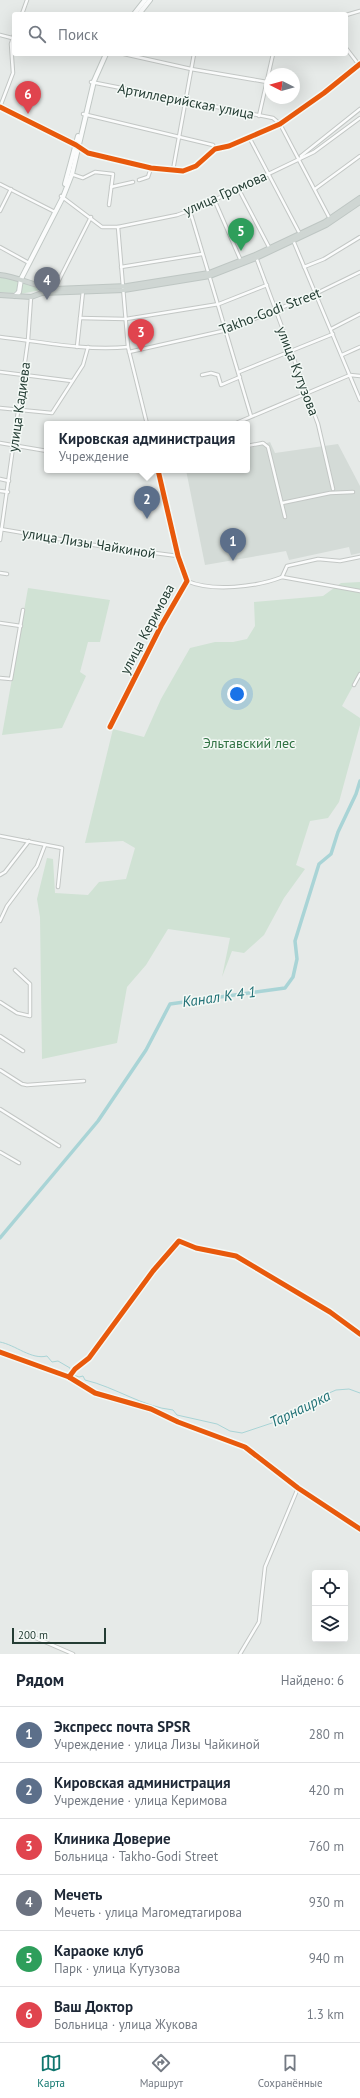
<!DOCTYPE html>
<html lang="ru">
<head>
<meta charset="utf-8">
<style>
	body { margin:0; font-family:"PT Sans",sans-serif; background:#f2f2f3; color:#1f2937 }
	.controls { position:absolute; right:12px; bottom:12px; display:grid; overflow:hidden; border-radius:4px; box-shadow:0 4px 16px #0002 }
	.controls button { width:36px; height:36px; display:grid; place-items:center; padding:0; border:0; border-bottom:1px solid #e0e1e3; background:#fff; color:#1f2937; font:20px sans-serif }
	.compass { position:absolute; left:264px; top:68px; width:36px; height:36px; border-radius:50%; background:#fff; box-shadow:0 4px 16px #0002; rotate:276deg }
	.scale { position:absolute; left:12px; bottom:10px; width:94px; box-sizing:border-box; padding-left:4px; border:2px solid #243d34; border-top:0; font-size:11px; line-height:14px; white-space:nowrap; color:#243d34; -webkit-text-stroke:3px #f4f9f6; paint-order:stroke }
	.you { position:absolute; left:237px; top:694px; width:14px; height:14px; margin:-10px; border:3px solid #fff; border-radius:50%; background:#1a73e8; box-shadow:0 0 0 6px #1a73e833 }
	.badge { display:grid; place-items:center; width:26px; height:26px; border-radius:50%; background:#0f766e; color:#fff; font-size:13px; font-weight:700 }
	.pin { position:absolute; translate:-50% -33px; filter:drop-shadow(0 1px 2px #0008) }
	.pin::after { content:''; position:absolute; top:21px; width:14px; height:12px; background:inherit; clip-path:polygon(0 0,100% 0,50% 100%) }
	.popup { position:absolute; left:44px; top:421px; width:206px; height:52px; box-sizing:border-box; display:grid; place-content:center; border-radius:4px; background:#fff; filter:drop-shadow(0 1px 3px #0005); font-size:13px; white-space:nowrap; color:#747a83 }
	.popup b { font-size:15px; color:#1f2937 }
	.popup::after { content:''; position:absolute; left:50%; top:100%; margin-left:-8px; border:8px solid transparent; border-top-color:#fff }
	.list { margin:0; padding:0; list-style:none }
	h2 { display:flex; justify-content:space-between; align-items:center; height:52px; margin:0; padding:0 16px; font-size:17px }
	h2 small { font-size:13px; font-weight:400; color:#747a83 }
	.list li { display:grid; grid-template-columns:26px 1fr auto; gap:12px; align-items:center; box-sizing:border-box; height:56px; padding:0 16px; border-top:1px solid #e0e1e3 }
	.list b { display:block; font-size:15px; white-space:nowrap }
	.list p { margin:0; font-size:13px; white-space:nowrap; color:#747a83 }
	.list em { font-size:13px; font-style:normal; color:#747a83 }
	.icon { flex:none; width:22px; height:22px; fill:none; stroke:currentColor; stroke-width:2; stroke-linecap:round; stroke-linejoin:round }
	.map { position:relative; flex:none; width:360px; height:1654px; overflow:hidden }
	.search { position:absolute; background:#fff; box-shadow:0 4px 16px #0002; left:12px; right:12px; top:12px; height:44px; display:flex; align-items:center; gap:10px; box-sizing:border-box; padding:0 14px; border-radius:4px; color:#747a83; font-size:15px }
	.sheet { height:388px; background:#fff }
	nav { display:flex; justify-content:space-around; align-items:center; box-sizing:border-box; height:56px; border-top:1px solid #e0e1e3; background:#fff; font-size:11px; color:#747a83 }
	nav a { display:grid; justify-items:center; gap:2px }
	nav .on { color:#0f766e }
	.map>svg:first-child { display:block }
</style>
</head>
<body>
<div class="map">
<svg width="360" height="1654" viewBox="0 0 360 1654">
	<rect width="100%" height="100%" fill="#e6eae8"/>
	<!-- built -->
	<path fill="#d4dbd7" d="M270,442l5,11 63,-9 22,42v67l-9,2 -2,-8 -60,13 -3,-9 -81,14 -19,-95h61v-21z"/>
	<!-- green -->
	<g fill="#d0e2d4">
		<path d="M0,277l15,2 3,3 -1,9 -4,2 -13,-1z"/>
		<path d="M23,282l18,8 -21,4z"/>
		<path d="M360,582v91l-18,33 18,12v7l-21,77 -11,16 -18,3 -14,44 9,4 -21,29 -20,37 -20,18 -12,-2 -10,26 8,-39 -62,-9 -22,36 -19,22 -10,56 -75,16 -2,-142 -3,-18 10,-41 6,1 2,34 33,2 11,-13 27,-3 9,-31 -12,-7 -38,2 28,-114 31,8 17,-38 29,-51 25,-6h18l14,-3 8,-13 -1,-24 69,-6 18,-13z"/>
		<path d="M28,588l82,12 -10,42h-12l-8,30 6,4 -24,52 -60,7z"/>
	</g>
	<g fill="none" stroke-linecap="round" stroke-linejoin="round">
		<!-- stream -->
		<path stroke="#a9d4d6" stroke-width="1" d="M0,1342c16,3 31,18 47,14l5,6 6,-1 12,7 1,6 8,3 4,-1 2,4c30,7 58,27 88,30l4,5 40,9 13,7 12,2 45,-15 19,-15 30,-13 13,-1 11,4"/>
		<!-- canal -->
		<path stroke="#a9d4d6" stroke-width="3.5" d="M0,1238l98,-117 48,-71 24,-46 115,-16 8,-11 4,-18 -2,-18 24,-77 12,-10 7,-22 18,-38 4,-13"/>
		<!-- street casing -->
		<g stroke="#c3c7c5" stroke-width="4.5">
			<g id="street">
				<path d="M22,14l5,-14"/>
				<path d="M346,15l14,-4"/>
				<path d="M0,35l12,3"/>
				<path d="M346,48l13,17"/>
				<path d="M124,54l67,15 76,13"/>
				<path d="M91,82l182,36 7,6 50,95"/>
				<path d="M0,107l76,38 12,8 63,15 32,3 13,-5 19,-17 14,-3 51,-22 44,-31 36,-29"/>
				<path d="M0,107l13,-34 -2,-29 3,-9"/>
				<path d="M83,114l130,31 2,4"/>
				<path d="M259,116l14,-62"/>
				<path d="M249,137l51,97"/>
				<path d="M301,156l59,-47"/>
				<path d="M173,170l21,-116"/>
				<path d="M71,174l12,4 12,-6 18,2 -4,31"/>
				<path d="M139,180l9,-3 3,-9"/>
				<path d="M0,184l55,28"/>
				<path d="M111,187l22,-5"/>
				<path d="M238,188l32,61"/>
				<path d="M315,189l45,-33"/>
				<path d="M61,196l41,31h16l59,-12 25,-9 112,-54 46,-34"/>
				<path d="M214,199l27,62"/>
				<path d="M0,211l11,-22"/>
				<path d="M190,211l61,205"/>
				<path d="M118,227l10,120 19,77"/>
				<path d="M293,240l67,160"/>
				<path d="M0,247l29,16"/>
				<path d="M256,257l62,167 15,65"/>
				<path d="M121,267l81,-13"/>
				<path d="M304,267l20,-8 36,-22"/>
				<path d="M55,288l36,-71"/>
				<path d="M80,318l46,1 93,-15 48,-19"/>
				<path d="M331,329l29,-15"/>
				<path d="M0,337c42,5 85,14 128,10"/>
				<path d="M77,347l6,-56"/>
				<path d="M129,352l98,-22 88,-36 45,-22"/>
				<path d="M342,355l18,-8"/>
				<path d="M0,372l72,9"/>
				<path d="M239,372l94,-38"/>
				<path d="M202,375l9,-2 7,2 3,10 19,-8"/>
				<path d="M0,408l52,5 31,-48 5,-18"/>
				<path d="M234,424l116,-49 10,1"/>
				<path d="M0,443l47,8"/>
				<path d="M247,446l16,-3 5,4 17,70"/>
				<path d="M0,479l9,2"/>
				<path d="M0,491l8,1"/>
				<path d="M282,503l48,-10 23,-1"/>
				<path d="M0,529l100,17 78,10"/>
				<path d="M0,540l28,-200 3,-43"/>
				<path d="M0,573l7,1"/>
				<path d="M282,577l78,14"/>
				<path d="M187,581c25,11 70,6 95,-4l5,-11 31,-7 22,2 20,-4"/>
				<path d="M0,623l21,3"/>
				<path d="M0,678l11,1 12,-69"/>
				<path d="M354,685l6,-11"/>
				<path d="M110,727l51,-101 26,-45 -9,-25 -20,-86"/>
				<path d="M0,836l62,12 -4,39"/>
				<path d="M0,875l5,-3 24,-31"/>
				<path d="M0,921l7,-15 30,-40 8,-21"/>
				<path d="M0,1002l17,11 13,3v-32l-15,-14"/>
				<path d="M0,1036l23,15"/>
				<path d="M0,1070l22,14 5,1 57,-4"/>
				<path d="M0,1109l59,37"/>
				<path d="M0,1152l19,11"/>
				<path d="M0,1352l69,25 26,16 56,16 27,13 67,25 53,41 62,41"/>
				<path d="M69,1377l6,-8 14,-11 64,-87 26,-30 17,7 40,8 94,56 30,22"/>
				<path d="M22,1632l51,22"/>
				<path d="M240,1654l19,-32 6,-55 33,-79"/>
			</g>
		</g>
		<!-- secondary casing -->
		<g stroke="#c1c8c5" stroke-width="6">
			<g id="secondary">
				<path d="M134,14l11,-14"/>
				<path d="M139,14l11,-14"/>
				<path d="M65,184l13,-48"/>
				<path d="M15,296l4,-4 2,-13 42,-82 9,-23 22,-93 12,-27"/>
			</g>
		</g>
		<!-- primary casing -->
		<g stroke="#bec6c3" stroke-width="6">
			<g id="primary">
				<path d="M0,275c19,2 36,12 55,14l72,-3 82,-13 46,-18 70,-33 35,-24"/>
				<path d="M0,295l31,2 11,-4 82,-3 86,-14 46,-18 70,-33 34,-23"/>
			</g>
		</g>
		<!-- street -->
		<use href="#street" stroke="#fbfcfc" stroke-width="2.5"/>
		<!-- secondary -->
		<use href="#secondary" stroke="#fbfcfc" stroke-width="4"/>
		<!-- primary -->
		<use href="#primary" stroke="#cfd6d3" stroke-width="4"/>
		<!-- cycleway casing -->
		<g stroke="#f4f9f6" stroke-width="8">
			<g id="cycleway">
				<path d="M0,107l76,38 12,8 63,15 32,3 13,-5 19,-17 14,-3 51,-22 44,-31 36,-29"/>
				<path d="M110,727l51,-101 26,-45 -9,-25 -20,-86"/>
				<path d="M0,1352l69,25 26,16 56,16 27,13 67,25 53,41 62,41"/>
				<path d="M69,1377l6,-8 14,-11 64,-87 26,-30 17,7 40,8 94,56 30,22"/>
			</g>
		</g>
		<!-- cycleway -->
		<use href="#cycleway" stroke="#e8590c" stroke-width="5"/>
	</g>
	<g text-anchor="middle" stroke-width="3" stroke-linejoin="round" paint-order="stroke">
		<!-- street labels -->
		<g font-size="14" fill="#243d34" stroke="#f4f9f6">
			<text transform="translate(186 101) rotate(11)" y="5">Артиллерийская улица</text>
			<text transform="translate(225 193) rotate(-24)" y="5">улица Громова</text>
			<text transform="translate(270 311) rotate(-21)" y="5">Takho-Godi Street</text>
			<text transform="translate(298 371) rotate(69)" y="5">улица Кутузова</text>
			<text transform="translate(19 407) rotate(-82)" y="5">улица Кадиева</text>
			<text transform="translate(89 543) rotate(9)" y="5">улица Лизы Чайкиной</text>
			<text transform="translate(147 629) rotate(-62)" y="5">улица Керимова</text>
		</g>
		<!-- park labels -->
		<g font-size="14" fill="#307243" stroke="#f4f9f6">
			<text x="249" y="748">Эльтавский лес</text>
		</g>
		<!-- water labels -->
		<g font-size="15" font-style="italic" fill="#217176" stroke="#f4f9f6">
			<text transform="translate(219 997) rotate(-8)" y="5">Канал К 4 1</text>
			<text transform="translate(300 1409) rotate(-26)" y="5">Тарнаирка</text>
		</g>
	</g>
</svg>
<div class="controls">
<button><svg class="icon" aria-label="locate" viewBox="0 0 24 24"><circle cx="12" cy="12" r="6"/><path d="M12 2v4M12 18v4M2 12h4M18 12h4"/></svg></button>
<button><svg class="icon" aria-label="layers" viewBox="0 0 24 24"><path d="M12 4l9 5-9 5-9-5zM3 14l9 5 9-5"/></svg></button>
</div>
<svg class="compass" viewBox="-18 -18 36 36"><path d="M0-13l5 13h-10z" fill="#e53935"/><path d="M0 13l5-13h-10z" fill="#747a83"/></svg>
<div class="scale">200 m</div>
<div class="you"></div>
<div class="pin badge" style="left:233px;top:561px;background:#5c6f8a">1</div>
<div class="pin badge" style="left:147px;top:519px;background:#5c6f8a">2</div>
<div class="popup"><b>Кировская администрация</b>Учреждение</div>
<div class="pin badge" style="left:141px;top:352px;background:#e0444e">3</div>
<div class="pin badge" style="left:47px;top:300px;background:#6b7280">4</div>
<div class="pin badge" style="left:241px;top:251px;background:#2e9e5b">5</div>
<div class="pin badge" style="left:28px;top:114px;background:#e0444e">6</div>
<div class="search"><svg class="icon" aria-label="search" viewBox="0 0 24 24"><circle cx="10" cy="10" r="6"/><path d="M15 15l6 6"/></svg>Поиск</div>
</div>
<section class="sheet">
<h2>Рядом<small>Найдено: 6</small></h2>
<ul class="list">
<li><span class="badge" style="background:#5c6f8a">1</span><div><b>Экспресс почта SPSR</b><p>Учреждение · улица Лизы Чайкиной</p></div><em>280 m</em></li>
<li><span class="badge" style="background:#5c6f8a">2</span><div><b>Кировская администрация</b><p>Учреждение · улица Керимова</p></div><em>420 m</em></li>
<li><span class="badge" style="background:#e0444e">3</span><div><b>Клиника Доверие</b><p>Больница · Takho-Godi Street</p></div><em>760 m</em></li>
<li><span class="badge" style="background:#6b7280">4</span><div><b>Мечеть</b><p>Мечеть · улица Магомедтагирова</p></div><em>930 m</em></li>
<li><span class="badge" style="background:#2e9e5b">5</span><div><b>Караоке клуб</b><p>Парк · улица Кутузова</p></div><em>940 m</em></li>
<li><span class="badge" style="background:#e0444e">6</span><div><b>Ваш Доктор</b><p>Больница · улица Жукова</p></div><em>1.3 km</em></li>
</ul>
</section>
<nav>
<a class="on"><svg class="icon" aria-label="map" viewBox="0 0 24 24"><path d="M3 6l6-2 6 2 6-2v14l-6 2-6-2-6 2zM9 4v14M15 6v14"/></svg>Карта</a>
<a><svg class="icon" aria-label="directions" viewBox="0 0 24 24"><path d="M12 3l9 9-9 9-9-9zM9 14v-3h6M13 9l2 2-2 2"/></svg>Маршрут</a>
<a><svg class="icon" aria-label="saved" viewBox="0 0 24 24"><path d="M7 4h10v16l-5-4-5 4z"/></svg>Сохранённые</a>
</nav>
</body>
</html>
